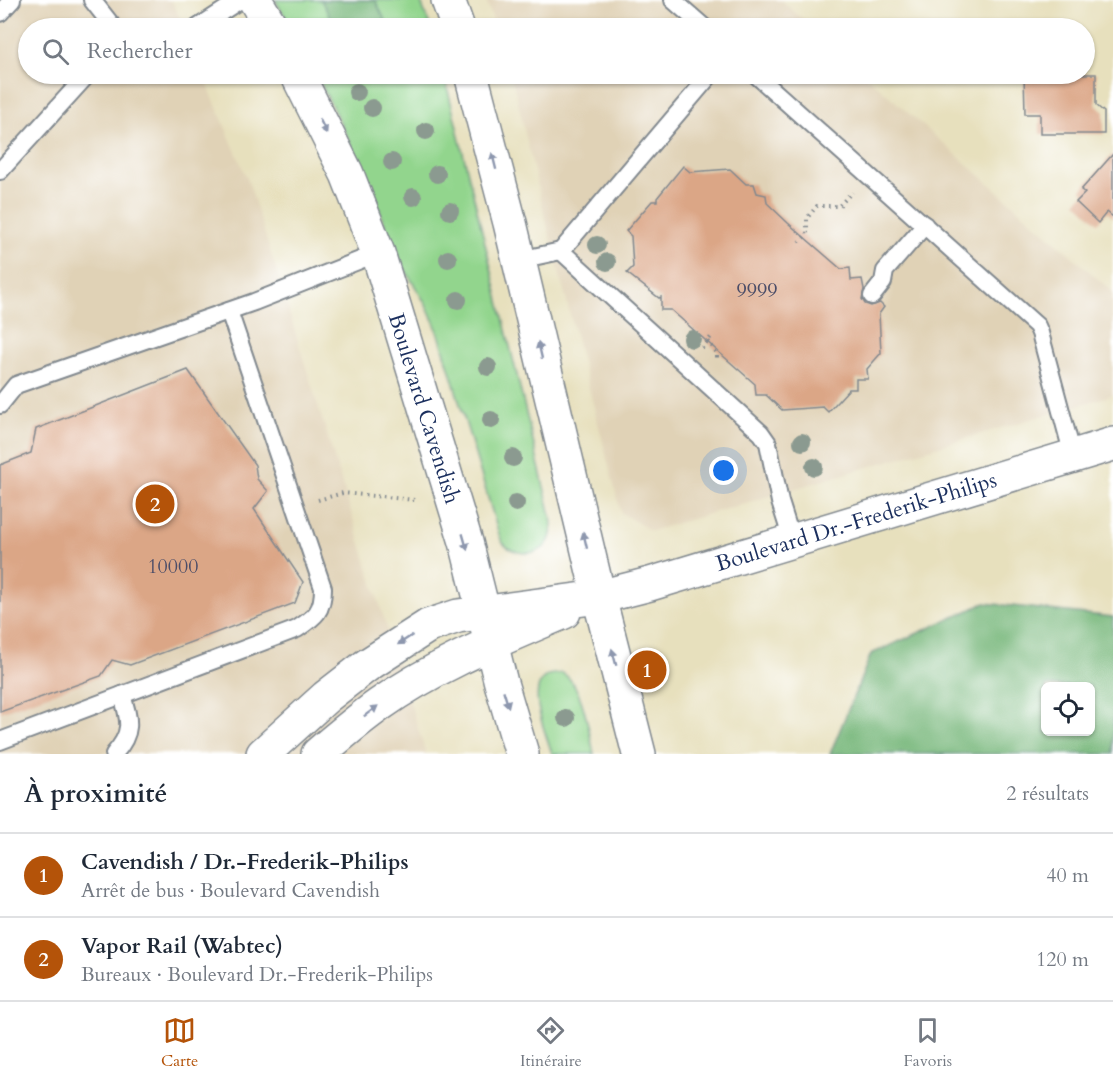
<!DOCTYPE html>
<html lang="fr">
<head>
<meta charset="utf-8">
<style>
	body { margin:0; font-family:Cardo,serif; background:#f6f6f7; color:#1f2937 }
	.controls { position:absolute; right:18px; bottom:18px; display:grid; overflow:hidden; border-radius:9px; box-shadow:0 2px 4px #0004 }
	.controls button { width:54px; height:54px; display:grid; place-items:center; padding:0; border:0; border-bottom:2px solid #e0e1e3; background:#fff; color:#1f2937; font:30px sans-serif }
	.you { position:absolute; left:724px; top:471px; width:21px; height:21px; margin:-15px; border:4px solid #fff; border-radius:50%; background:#1a73e8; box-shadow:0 0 0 9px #1a73e833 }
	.badge { display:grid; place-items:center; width:39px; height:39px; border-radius:50%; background:#b45309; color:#fff; font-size:20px; font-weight:700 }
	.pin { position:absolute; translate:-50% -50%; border:3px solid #fff; box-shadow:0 2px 6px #0006 }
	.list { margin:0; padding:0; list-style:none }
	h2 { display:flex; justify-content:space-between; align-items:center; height:78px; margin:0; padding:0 24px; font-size:26px }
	h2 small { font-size:20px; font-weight:400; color:#747a83 }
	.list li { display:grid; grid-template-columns:39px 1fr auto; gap:18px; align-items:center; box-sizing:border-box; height:84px; padding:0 24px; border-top:2px solid #e0e1e3 }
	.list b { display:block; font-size:22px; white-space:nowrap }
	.list p { margin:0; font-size:20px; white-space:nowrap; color:#747a83 }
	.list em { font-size:20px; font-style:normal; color:#747a83 }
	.icon { flex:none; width:33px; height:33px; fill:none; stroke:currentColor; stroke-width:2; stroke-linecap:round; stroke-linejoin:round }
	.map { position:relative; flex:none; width:1113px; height:754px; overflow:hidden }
	.search { position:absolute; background:#fff; box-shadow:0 2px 4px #0004; left:18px; right:18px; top:18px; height:66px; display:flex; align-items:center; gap:15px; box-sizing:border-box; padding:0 21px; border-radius:33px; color:#747a83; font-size:22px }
	.sheet { height:246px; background:#fff }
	nav { display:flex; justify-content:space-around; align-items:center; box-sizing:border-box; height:84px; border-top:2px solid #e0e1e3; background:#fff; font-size:16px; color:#747a83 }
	nav a { display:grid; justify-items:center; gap:3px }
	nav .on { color:#b45309 }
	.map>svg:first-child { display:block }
</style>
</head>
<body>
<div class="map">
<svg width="1113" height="754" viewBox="0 0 1113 754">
	<rect width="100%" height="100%" fill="#fff"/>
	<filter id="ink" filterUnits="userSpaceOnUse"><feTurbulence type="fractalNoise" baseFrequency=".0167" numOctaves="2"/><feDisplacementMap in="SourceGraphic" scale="12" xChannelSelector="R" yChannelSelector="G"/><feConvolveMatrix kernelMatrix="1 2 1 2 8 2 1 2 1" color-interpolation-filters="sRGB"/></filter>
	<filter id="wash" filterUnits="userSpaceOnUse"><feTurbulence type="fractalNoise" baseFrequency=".008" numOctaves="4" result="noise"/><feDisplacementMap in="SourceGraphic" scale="24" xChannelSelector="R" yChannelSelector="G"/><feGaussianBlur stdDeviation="1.35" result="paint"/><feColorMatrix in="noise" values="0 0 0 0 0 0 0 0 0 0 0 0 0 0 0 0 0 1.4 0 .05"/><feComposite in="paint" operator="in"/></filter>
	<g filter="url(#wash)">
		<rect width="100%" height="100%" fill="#e7e0bd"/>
		<!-- built -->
		<g fill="#e0d2b6">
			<path d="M0,0h170l3,3 11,25h-156v46h175l46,109 177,571h-426z"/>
			<path d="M486,0h295l32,28h-317z"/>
			<path d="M511,74h353l249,218v103l-462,136 -30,-18 -76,-296z"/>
		</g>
		<!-- green -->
		<g fill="#92d58d" stroke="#568276" stroke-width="1.5">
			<path d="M275,0h145l11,28h-139z"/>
			<path d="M316,74h128l107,442c4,24 -6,41 -32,36 -5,-1 -12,-4 -16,-9 -4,-6 -6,-15 -8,-22l-56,-187 -12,-28 -32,-53 -26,-72z"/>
			<path d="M562,673c21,11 27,59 32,81h-42c-5,-19 -28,-67 -4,-79 4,-1 10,-1 14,-2z"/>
		</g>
		<!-- forest -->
		<g fill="#75b678" stroke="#48726b" stroke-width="1.5" fill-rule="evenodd">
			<path d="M321,0h54l14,28h-53z"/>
			<path d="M985,603l128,14v137h-283l41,-100zM1090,686v46h-44v-46z"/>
		</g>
		<g id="blocks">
			<!-- building -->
			<g fill="#dba686">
				<path d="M1024,74h72v31l8,7v22h-64v-20h-15z"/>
				<path d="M1113,154v63l-6,-5 -9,11 -22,-21 9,-9 -4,-3z"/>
				<path d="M683,166l7,6 40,-3 16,15h8l3,9 9,2 1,8 21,20 53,46 9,-1 1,12 11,-1 2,10 -2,10 3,5 6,2 9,-3 4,4 -5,7 2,39 -14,16 1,10h-12v10h-7l-21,23 -5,-5 -41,3 -16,-15h-10l-1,-11 -84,-74h-10v-13l-2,1 -32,-25 6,-6 -2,-31 -5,-5 26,-30h5v-3z"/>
				<path d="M188,370l67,95 2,14 11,12 -14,18 49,73 -8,21 -165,62 -18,-5 -11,16 -101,36v-247l31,-12 5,-24z"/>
			</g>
		</g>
	</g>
	<g filter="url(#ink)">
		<use href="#blocks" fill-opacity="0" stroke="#81888e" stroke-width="1.5"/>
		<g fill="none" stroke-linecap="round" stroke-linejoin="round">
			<!-- service casing -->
			<g stroke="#81888e" stroke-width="20">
				<g id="service">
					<path d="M92,0l22,28"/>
					<path d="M673,0l32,28"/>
					<path d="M0,13l12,-13"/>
					<path d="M197,28l43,-28"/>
					<path d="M711,74l-150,177 200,182 7,10 12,59 12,38"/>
					<path d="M755,74l282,252 3,7 33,123"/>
					<path d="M0,171l88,-97"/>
					<path d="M519,260l42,-9"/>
					<path d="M872,296l11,-14 2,-11 40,-46"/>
					<path d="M0,405l16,-20 238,-83 124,-49"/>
					<path d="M0,741l297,-112c18,-12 26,-17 26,-41l-94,-277"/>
					<path d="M114,754c19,-21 16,-33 8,-59"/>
				</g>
			</g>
			<!-- tertiary casing -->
			<g stroke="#81888e" stroke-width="36">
				<g id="tertiary">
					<path d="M263,754l63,-57 40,-31 62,-40 30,-10 141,-19 51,-13 463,-140"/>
					<path d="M318,754c20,-17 40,-34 61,-49 56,-40 122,-66 185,-93"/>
				</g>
			</g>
			<!-- secondary casing -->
			<g stroke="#81888e" stroke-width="36">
				<g id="secondary">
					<path d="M255,0l17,28"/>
					<path d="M448,0l10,28"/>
					<path d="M297,74l50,100 31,79 88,289 35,141 21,71"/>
					<path d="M471,74l39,149 89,374 40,157"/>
				</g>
			</g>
			<!-- path -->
			<g stroke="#81888e" stroke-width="4" stroke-dasharray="1.5 4.5" stroke-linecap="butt">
				<path d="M799,242l8,-8v-16l10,-12h22l13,-14"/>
				<path d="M708,341l9,12v6"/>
				<path d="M702,348l9,-11"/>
				<path d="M318,500l25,-7 72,7"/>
			</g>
			<!-- service -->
			<use href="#service" stroke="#fff" stroke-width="16"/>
			<!-- tertiary -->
			<use href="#tertiary" stroke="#fff" stroke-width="33"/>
			<!-- secondary -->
			<use href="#secondary" stroke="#fff" stroke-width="33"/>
		</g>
		<!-- trees -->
		<g fill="#8b9a90">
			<circle cx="357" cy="92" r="9"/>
			<circle cx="372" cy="108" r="9"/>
			<circle cx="426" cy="131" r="9"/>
			<circle cx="392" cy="162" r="9"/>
			<circle cx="437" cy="174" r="9"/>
			<circle cx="413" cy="197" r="9"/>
			<circle cx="450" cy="211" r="9"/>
			<circle cx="597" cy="245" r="9"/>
			<circle cx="448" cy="259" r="9"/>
			<circle cx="607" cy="262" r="9"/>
			<circle cx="458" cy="300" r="9"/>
			<circle cx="692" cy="339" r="9"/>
			<circle cx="488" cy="367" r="9"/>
			<circle cx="491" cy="420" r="9"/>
			<circle cx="802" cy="442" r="9"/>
			<circle cx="513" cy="458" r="9"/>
			<circle cx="814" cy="467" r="9"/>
			<circle cx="516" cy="503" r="9"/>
			<circle cx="566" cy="718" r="9"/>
		</g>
		<!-- one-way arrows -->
		<defs><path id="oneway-solid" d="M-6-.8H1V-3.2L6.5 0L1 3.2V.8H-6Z" transform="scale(1.5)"/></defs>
		<g fill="#8d97ae">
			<use href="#oneway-solid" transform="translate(323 126) rotate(64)"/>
			<use href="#oneway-solid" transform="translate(494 161) rotate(-104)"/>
			<use href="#oneway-solid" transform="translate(540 350) rotate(-103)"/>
			<use href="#oneway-solid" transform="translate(585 540) rotate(-103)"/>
			<use href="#oneway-solid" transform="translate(465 542) rotate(74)"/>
			<use href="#oneway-solid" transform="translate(405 640) rotate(147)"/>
			<use href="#oneway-solid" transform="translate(614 657) rotate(-105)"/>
			<use href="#oneway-solid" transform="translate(506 699) rotate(73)"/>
			<use href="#oneway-solid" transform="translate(371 711) rotate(-37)"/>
		</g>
	</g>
	<g text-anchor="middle" stroke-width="4.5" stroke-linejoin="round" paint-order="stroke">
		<!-- number labels -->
		<g font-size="20" fill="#4b4d68">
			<text x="757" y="297">9999</text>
			<text x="173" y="573">10000</text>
		</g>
		<!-- street labels -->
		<g font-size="22" fill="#1b2f5e" stroke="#fff">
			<text transform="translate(425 408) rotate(73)" y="8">Boulevard Cavendish</text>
			<text transform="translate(856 521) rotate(-17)" y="8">Boulevard Dr.-Frederik-Philips</text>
		</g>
	</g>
</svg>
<div class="controls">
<button><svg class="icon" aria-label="locate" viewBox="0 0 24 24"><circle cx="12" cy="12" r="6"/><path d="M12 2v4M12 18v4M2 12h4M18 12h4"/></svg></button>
</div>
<div class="you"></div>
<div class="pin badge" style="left:647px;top:670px">1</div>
<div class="pin badge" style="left:155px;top:504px">2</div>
<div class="search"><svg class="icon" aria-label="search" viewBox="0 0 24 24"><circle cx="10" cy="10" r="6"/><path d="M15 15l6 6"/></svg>Rechercher</div>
</div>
<section class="sheet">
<h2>À proximité<small>2 résultats</small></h2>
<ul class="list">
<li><span class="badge">1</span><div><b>Cavendish / Dr.-Frederik-Philips</b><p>Arrêt de bus · Boulevard Cavendish</p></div><em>40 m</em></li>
<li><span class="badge">2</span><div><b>Vapor Rail (Wabtec)</b><p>Bureaux · Boulevard Dr.-Frederik-Philips</p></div><em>120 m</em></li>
</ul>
</section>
<nav>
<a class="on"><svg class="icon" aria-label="map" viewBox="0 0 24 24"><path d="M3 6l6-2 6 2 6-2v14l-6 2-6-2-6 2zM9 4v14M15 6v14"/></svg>Carte</a>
<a><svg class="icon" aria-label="directions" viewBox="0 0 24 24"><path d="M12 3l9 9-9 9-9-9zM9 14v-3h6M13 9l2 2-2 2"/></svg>Itinéraire</a>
<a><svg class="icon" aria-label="saved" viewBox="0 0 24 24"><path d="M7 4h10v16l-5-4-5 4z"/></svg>Favoris</a>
</nav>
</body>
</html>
